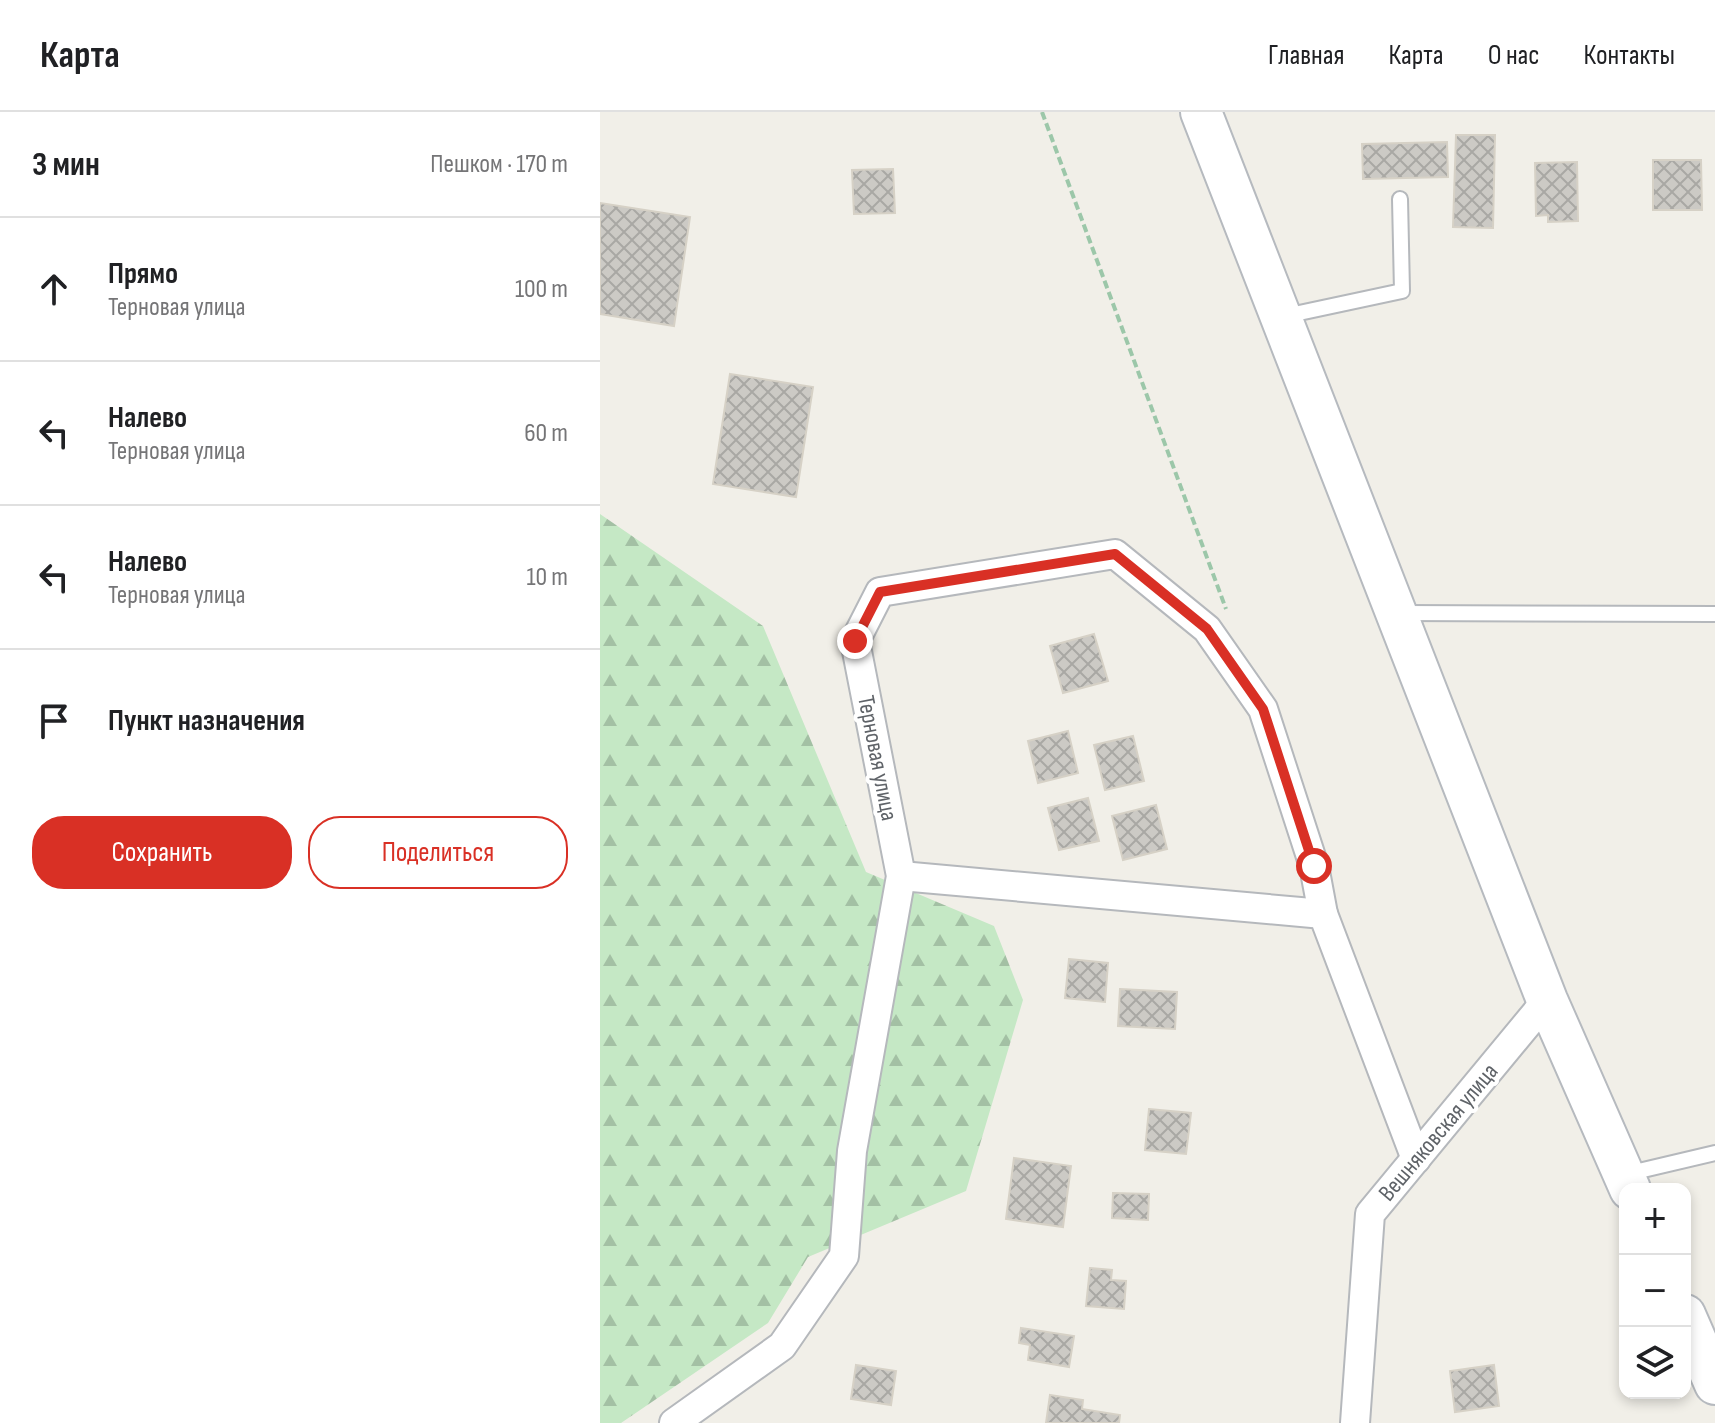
<!DOCTYPE html>
<html lang="ru">
<head>
<meta charset="utf-8">
<style>
	body { margin:0; font-family:"Sofia Sans Condensed",sans-serif; background:#f6f6f6; color:#202124 }
	.controls { position:absolute; right:24px; bottom:24px; display:grid; overflow:hidden; border-radius:16px; box-shadow:0 4px 12px #0003 }
	.controls button { width:72px; height:72px; display:grid; place-items:center; padding:0; border:0; border-bottom:2px solid #e0e0e0; background:#fff; color:#202124; font:40px sans-serif }
	.stop { position:absolute; width:24px; height:24px; margin:-18px; border:6px solid #d93025; border-radius:50%; background:#fff }
	.stop.end { background:#d93025; border-color:#fff; box-shadow:0 2px 8px #0008 }
	.list { margin:0; padding:0; list-style:none }
	h2 { display:flex; justify-content:space-between; align-items:center; height:104px; margin:0; padding:0 32px; font-size:34px }
	h2 small { font-size:26px; font-weight:400; color:#757577 }
	.list li { display:grid; grid-template-columns:52px 1fr auto; gap:24px; align-items:center; box-sizing:border-box; height:144px; padding:0 32px; border-top:2px solid #e0e0e0 }
	.list b { display:block; font-size:30px; white-space:nowrap }
	.list p { margin:0; font-size:26px; white-space:nowrap; color:#757577 }
	.list em { font-size:26px; font-style:normal; color:#757577 }
	.actions { display:flex; gap:16px; padding:24px 32px }
	.actions a { flex:1; padding:18px 0; border:2px solid #d93025; border-radius:32px; text-align:center; font-size:28px; color:#d93025 }
	.actions .main { background:#d93025; color:#fff }
	.icon { flex:none; width:44px; height:44px; fill:none; stroke:currentColor; stroke-width:2; stroke-linecap:round; stroke-linejoin:round }
	.map { position:relative; flex:none; width:1115px; height:1311px; overflow:hidden }
	header { display:flex; align-items:center; gap:48px; box-sizing:border-box; height:112px; padding:0 40px; background:#fff; border-bottom:2px solid #e0e0e0 }
	header strong { font-size:38px }
	nav { display:flex; gap:44px; margin-inline-start:auto; font-size:28px }
	main { display:flex }
	aside { flex:1; background:#fff }
	.map>svg:first-child { display:block }
</style>
</head>
<body>
<header>
<strong>Карта</strong>
<nav><a>Главная</a><a>Карта</a><a>О нас</a><a>Контакты</a></nav>
</header>
<main>
<aside>
<h2>3 мин<small>Пешком · 170 m</small></h2>
<ul class="list">
<li><svg class="icon" aria-label="ahead" viewBox="0 0 24 24"><path d="M12 20V5M6 11l6-6 6 6"/></svg><div><b>Прямо</b><p>Терновая улица</p></div><em>100 m</em></li>
<li><svg class="icon" aria-label="left" viewBox="0 0 24 24"><path d="M17 20v-9H6M10 6l-5 5 5 5"/></svg><div><b>Налево</b><p>Терновая улица</p></div><em>60 m</em></li>
<li><svg class="icon" aria-label="left" viewBox="0 0 24 24"><path d="M17 20v-9H6M10 6l-5 5 5 5"/></svg><div><b>Налево</b><p>Терновая улица</p></div><em>10 m</em></li>
<li><svg class="icon" aria-label="arrive" viewBox="0 0 24 24"><path d="M6 21V4h12l-3 4 3 4H6"/></svg><div><b>Пункт назначения</b></div></li>
</ul>
<div class="actions"><a class="main">Сохранить</a><a>Поделиться</a></div>
</aside>
<div class="map">
<svg width="1115" height="1311" viewBox="0 0 1115 1311">
	<defs>
		<pattern id="forest-firs" width="22" height="20" patternUnits="userSpaceOnUse" patternTransform="scale(2)"><rect width="22" height="20" fill="#c5e8c5"/><path d="M5 1l3.5 6h-7zM16 11l3.5 6h-7z" fill="#a3c0a4"/></pattern>
		<pattern id="building-cross-hatch" width="8" height="8" patternUnits="userSpaceOnUse" patternTransform="scale(2)"><rect width="8" height="8" fill="#cccac5"/><path d="M0 0l8 8M0 8l8-8" fill="none" stroke="#a9a8a4"/></pattern>
	</defs>
	<rect width="100%" height="100%" fill="#f1efe8"/>
	<!-- forest -->
	<path fill="url(#forest-firs)" d="M0,402l163,112 103,246 128,54 29,74 -57,191 -158,66 -40,66 -147,100h-21z"/>
	<!-- building -->
	<g fill="url(#building-cross-hatch)" stroke="#d6d1c6" stroke-width="2">
		<path d="M856,23h39l-2,93 -40,-1z"/>
		<path d="M847,30l1,35 -85,2 -1,-35z"/>
		<path d="M1053,48h48l1,50h-49z"/>
		<path d="M977,50l1,59 -30,1v-7l-12,1 -1,-53z"/>
		<path d="M293,57l2,44 -41,1 -2,-44z"/>
		<path d="M0,91l90,14 -16,109 -74,-12z"/>
		<path d="M130,262l83,13 -17,110 -83,-13z"/>
		<path d="M494,522l14,47 -45,12 -13,-47z"/>
		<path d="M468,619l10,42 -40,10 -10,-42z"/>
		<path d="M533,624l11,45 -39,9 -11,-45z"/>
		<path d="M488,686l11,43 -40,9 -11,-42z"/>
		<path d="M556,693l11,44 -44,11 -11,-44z"/>
		<path d="M469,847l39,4 -3,39 -40,-4z"/>
		<path d="M520,877l57,3 -2,37 -57,-3z"/>
		<path d="M549,997l42,4 -5,41 -41,-4z"/>
		<path d="M414,1046l57,8 -8,61 -57,-8z"/>
		<path d="M513,1081l36,1 -1,26 -36,-2z"/>
		<path d="M490,1156l22,2 -1,10 15,1 -2,28 -38,-3z"/>
		<path d="M421,1216l53,8 -5,31 -41,-7 2,-15 -11,-2z"/>
		<path d="M256,1253l40,6 -5,34 -40,-6z"/>
		<path d="M894,1253l5,41 -44,6 -5,-41z"/>
		<path d="M450,1283l33,5 -1,9 38,6 -1,8h-73z"/>
	</g>
	<g fill="none" stroke-linecap="round" stroke-linejoin="round">
		<!-- service casing -->
		<g stroke="#b5b8bc" stroke-width="18">
			<g id="service">
				<path d="M685,204l117,-25 -2,-92"/>
				<path d="M801,501l314,1"/>
				<path d="M1026,1062l89,-21"/>
			</g>
		</g>
		<!-- minor casing -->
		<g stroke="#b5b8bc" stroke-width="32">
			<g id="minor">
				<path d="M301,764l422,38 93,245"/>
				<path d="M74,1311l108,-77 62,-90 8,-105 49,-275 -46,-235 25,-49 235,-38 92,75 56,80 51,157 9,48"/>
				<path d="M755,1311l15,-209 177,-214"/>
			</g>
		</g>
		<!-- secondary casing -->
		<g stroke="#b6babf" stroke-width="44">
			<g id="secondary">
				<path d="M601,0l346,888 83,189"/>
				<path d="M1085,1203l30,69"/>
			</g>
		</g>
		<!-- path -->
		<path stroke="#9cc7a9" stroke-width="4" stroke-dasharray="8 4" stroke-linecap="butt" d="M442,0l184,497"/>
		<!-- service -->
		<use href="#service" stroke="#fff" stroke-width="14"/>
		<!-- minor -->
		<use href="#minor" stroke="#fff" stroke-width="28"/>
		<!-- secondary -->
		<use href="#secondary" stroke="#fff" stroke-width="40"/>
	</g>
	<g fill="none" stroke-linecap="round" stroke-linejoin="round">
		<!-- route -->
		<path stroke="#d93025" stroke-width="10" d="M255,529l25,-49 235,-38 92,75 56,80 51,157"/>
	</g>
	<g text-anchor="middle" stroke-width="8" stroke-linejoin="round" paint-order="stroke">
		<!-- street labels -->
		<g font-size="24" fill="#5f6368" stroke="#fff">
			<text transform="translate(278 646) rotate(79)" y="8">Терновая улица</text>
			<text transform="translate(838 1020) rotate(-50)" y="8">Вешняковская улица</text>
		</g>
	</g>
</svg>
<div class="controls">
<button>+</button>
<button>−</button>
<button><svg class="icon" aria-label="layers" viewBox="0 0 24 24"><path d="M12 4l9 5-9 5-9-5zM3 14l9 5 9-5"/></svg></button>
</div>
<div class="stop" style="left:714px;top:754px"></div>
<div class="stop end" style="left:255px;top:529px"></div>
</div>
</main>
</body>
</html>
